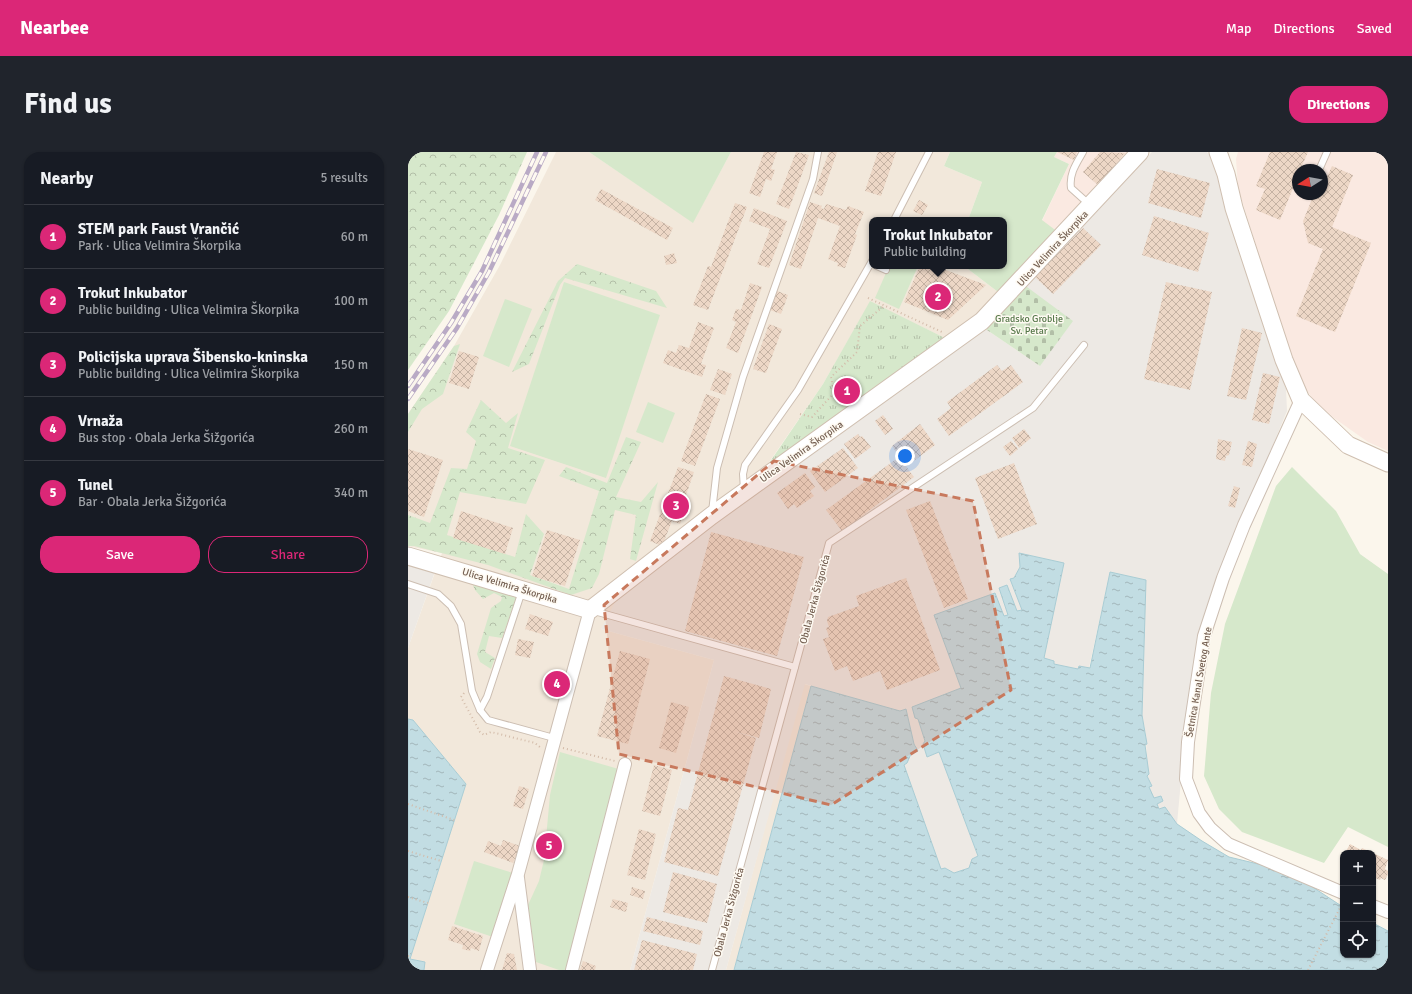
<!DOCTYPE html>
<html lang="en">
<head>
<meta charset="utf-8">
<style>
	body { margin:0; font-family:Signika,sans-serif; background:#20242c; color:#f1f3f6 }
	.controls { position:absolute; right:12px; bottom:12px; display:grid; overflow:hidden; border-radius:8px; box-shadow:0 1px 3px #0004 }
	.controls button { width:36px; height:36px; display:grid; place-items:center; padding:0; border:0; border-bottom:1px solid #363941; background:#171b24; color:#f1f3f6; font:20px sans-serif }
	.compass { position:absolute; left:884px; top:12px; width:36px; height:36px; border-radius:50%; background:#171b24; box-shadow:0 1px 3px #0004; rotate:259deg }
	.you { position:absolute; left:497px; top:304px; width:14px; height:14px; margin:-10px; border:3px solid #fff; border-radius:50%; background:#1a73e8; box-shadow:0 0 0 6px #1a73e833 }
	.badge { display:grid; place-items:center; width:26px; height:26px; border-radius:50%; background:#db2777; color:#fff; font-size:13px; font-weight:700 }
	.pin { position:absolute; translate:-50% -50%; border:2px solid #fff; box-shadow:0 1px 4px #0006 }
	.popup { position:absolute; left:461px; top:65px; width:138px; height:52px; box-sizing:border-box; display:grid; place-content:center; border-radius:8px; background:#171b24; filter:drop-shadow(0 1px 3px #0005); font-size:13px; white-space:nowrap; color:#9ea1a6 }
	.popup b { font-size:15px; color:#f1f3f6 }
	.popup::after { content:''; position:absolute; left:50%; top:100%; margin-left:-8px; border:8px solid transparent; border-top-color:#171b24 }
	.list { margin:0; padding:0; list-style:none }
	h2 { display:flex; justify-content:space-between; align-items:center; height:52px; margin:0; padding:0 16px; font-size:17px }
	h2 small { font-size:13px; font-weight:400; color:#9ea1a6 }
	.list li { display:grid; grid-template-columns:26px 1fr auto; gap:12px; align-items:center; box-sizing:border-box; height:64px; padding:0 16px; border-top:1px solid #363941 }
	.list b { display:block; font-size:15px; white-space:nowrap }
	.list p { margin:0; font-size:13px; white-space:nowrap; color:#9ea1a6 }
	.list em { font-size:13px; font-style:normal; color:#9ea1a6 }
	.actions { display:flex; gap:8px; padding:12px 16px }
	.actions a { flex:1; padding:9px 0; border:1px solid #db2777; border-radius:16px; text-align:center; font-size:14px; color:#db2777 }
	.actions .main { background:#db2777; color:#fff }
	.icon { flex:none; width:22px; height:22px; fill:none; stroke:currentColor; stroke-width:2; stroke-linecap:round; stroke-linejoin:round }
	.map { position:relative; flex:none; width:980px; height:818px; overflow:hidden; border-radius:16px }
	header { display:flex; align-items:center; gap:24px; box-sizing:border-box; height:56px; padding:0 20px; background:#db2777; color:#fff }
	header strong { font-size:19px }
	nav { display:flex; gap:22px; margin-inline-start:auto; font-size:14px }
	.intro { display:flex; align-items:center; justify-content:space-between; box-sizing:border-box; height:96px; padding:0 24px }
	h1 { margin:0; font-size:28px }
	.button { padding:10px 18px; border-radius:16px; background:#db2777; color:#fff; font-size:14px; font-weight:700 }
	main { display:flex; gap:24px; padding:0 24px }
	aside { flex:1; background:#171b24; border-radius:16px; box-shadow:0 1px 3px #0004 }
	.map>svg:first-child { display:block }
</style>
</head>
<body>
<header>
<strong>Nearbee</strong>
<nav><a>Map</a><a>Directions</a><a>Saved</a></nav>
</header>
<div class="intro"><h1>Find us</h1><a class="button">Directions</a></div>
<main>
<aside>
<h2>Nearby<small>5 results</small></h2>
<ul class="list">
<li><span class="badge">1</span><div><b>STEM park Faust Vrančić</b><p>Park · Ulica Velimira Škorpika</p></div><em>60 m</em></li>
<li><span class="badge">2</span><div><b>Trokut Inkubator</b><p>Public building · Ulica Velimira Škorpika</p></div><em>100 m</em></li>
<li><span class="badge">3</span><div><b>Policijska uprava Šibensko-kninska</b><p>Public building · Ulica Velimira Škorpika</p></div><em>150 m</em></li>
<li><span class="badge">4</span><div><b>Vrnaža</b><p>Bus stop · Obala Jerka Šižgorića</p></div><em>260 m</em></li>
<li><span class="badge">5</span><div><b>Tunel</b><p>Bar · Obala Jerka Šižgorića</p></div><em>340 m</em></li>
</ul>
<div class="actions"><a class="main">Save</a><a>Share</a></div>
</aside>
<div class="map">
<svg width="980" height="818" viewBox="0 0 980 818">
	<defs>
		<pattern id="forest-crowns" width="20" height="18" patternUnits="userSpaceOnUse"><rect width="20" height="18" fill="#d6e8cb"/><path d="M2 6a3 3 0 1 1 6 0M12 15a3 3 0 1 1 6 0" fill="none" stroke="#b2bfa7"/></pattern>
		<pattern id="cemetery-stones" width="16" height="16" patternUnits="userSpaceOnUse"><rect width="16" height="16" fill="#d6e8cb"/><path d="M2 7V4a2 2 0 0 1 4 0v3zM10 15v-3a2 2 0 0 1 4 0v3z" fill="#b2bfa7"/></pattern>
		<pattern id="park-tufts" width="24" height="20" patternUnits="userSpaceOnUse"><rect width="24" height="20" fill="#d6e8cb"/><path d="M3 7l-1-3M5 7V3M7 7l1-3M15 17l-1-3M17 17v-4M19 17l1-3" fill="none" stroke="#b2bfa7"/></pattern>
		<pattern id="water-ripples" width="26" height="14" patternUnits="userSpaceOnUse"><rect width="26" height="14" fill="#c2dde3"/><path d="M2 4q2-2 4 0t4 0M15 11q2-2 4 0t4 0" fill="none" stroke="#a2b6ba"/></pattern>
		<pattern id="building-cross-hatch" width="8" height="8" patternUnits="userSpaceOnUse"><rect width="8" height="8" fill="#edd7c6"/><path d="M0 0l8 8M0 8l8-8" fill="none" stroke="#c5b2a3"/></pattern>
	</defs>
	<rect width="100%" height="100%" fill="#fbf6ec"/>
	<!-- residential -->
	<g fill="#f2e8db">
		<path d="M148,0h33l104,70 38,-70h219l-6,14 38,16 -14,38h-96v46h92l34,26 -27,31 -22,17 -79,-38 -47,82 -60,87 -162,158 113,31 -84,310h-206l1,-8 -15,-3 56,-175 -53,-64 -5,-1v-71l34,-95 -34,-7v-132l46,-68 46,-81z"/>
		<path d="M396,532l7,2 -77,284h-8z"/>
	</g>
	<!-- commercial -->
	<g fill="#fae9e1" fill-rule="evenodd">
		<path d="M649,0h72l-71,80 -16,-11 27,-57 -15,-7z"/>
		<path d="M830,0h150v299l-20,-9 -34,-24 -20,-17 -12,-18 -16,-41 -48,-154 -2,-29zM890,18h24v24h-24z"/>
	</g>
	<!-- industrial -->
	<g fill="#ede9e4">
		<path d="M744,0h55l5,5 74,232 1,22 -73,177 -26,116 -11,120 -12,-16 -5,1 -3,-5 6,-3 -1,-4 -8,2 -5,-12 3,-2 -5,-10 -1,-40 -4,-20 4,-135 -36,-8 -21,96 -10,-2v3l-25,-5 -10,-6 20,-95 -45,-10 1,14 -6,11 -4,1 12,31 -5,1 -10,-26 -8,3 9,27 -4,1 -43,73 -43,30 7,22 -2,3 4,13 12,-5 39,104 -6,3 -3,9 -15,5 -8,-5 -5,2 -37,-105 3,-2 9,-17 -2,-2 -8,-35 -6,2 -95,-27 -79,286h-96l84,-310 -113,-31 21,-40 362,-261 56,38 -17,-82z"/>
		<path d="M0,408l29,6 -29,82z"/>
	</g>
	<!-- grass -->
	<g fill="#d6e8cb">
		<path d="M181,0h142l-38,71z"/>
		<path d="M542,0h107l-3,5 15,7 -27,56 16,12 -60,60 -34,-26h40v-46h-36l14,-38 -38,-16z"/>
		<path d="M481,114h29l-19,43 -24,-11z"/>
		<path d="M156,130l96,33 -54,163 -96,-32z"/>
		<path d="M97,147l27,10 -23,58 -26,-11z"/>
		<path d="M240,250l27,11 -12,30 -27,-11z"/>
		<path d="M884,315l44,44 24,43 28,20v273l-40,-20 -24,36 -82,-31 -23,-23 -15,-33 7,-83 14,-69 51,-138z"/>
		<path d="M152,600l62,18 -55,200h-8l-23,-8 -8,-57 11,-24 5,-21 6,-65z"/>
		<path d="M66,709l39,12 -20,64 -39,-13z"/>
	</g>
	<!-- forest -->
	<g fill="url(#forest-crowns)">
		<path d="M0,0h119l-28,63 -50,96 -41,59z"/>
		<path d="M169,112l79,27 11,17 -102,-30 -5,7 -31,79 -17,8 46,-91z"/>
		<path d="M52,192l-17,50 -21,15 -14,23v-18l46,-68z"/>
		<path d="M73,248l25,23 12,-10 -10,35 37,12 -19,44 -66,-12 -13,43 68,22 11,-43 18,20 -14,41 39,14 30,-98 -40,-15 7,-9 41,16 19,-46 15,5 -25,55 25,5 17,-20 -22,79 -6,-2 6,-44 -21,-5 -16,64 -7,14 -21,7 -83,-30 -74,-19h-6v-31l22,8 21,-55 16,1 9,-28 -10,-9z"/>
		<path d="M62,426l48,16 -16,44 -13,-2 -4,16 10,6 -4,11 -11,-7 -3,-8 14,-46 10,-7 1,-4 -8,-4 -11,6 -8,-9z"/>
	</g>
	<!-- cemetery -->
	<path fill="url(#cemetery-stones)" d="M615,132l50,37 -33,45 -56,-38z"/>
	<!-- park -->
	<path fill="url(#park-tufts)" d="M462,149l79,39 -186,132 60,-88z"/>
	<!-- water -->
	<g fill="url(#water-ripples)" stroke="#a9ccd4">
		<path d="M611,401l45,10 -20,95 10,3v3l24,5 1,-3 11,2 20,-96 36,8 -4,135 5,29 -2,1 4,29 -2,2 5,10 -3,1 5,11 7,-2 2,5 -6,3 2,5 6,-2 12,17 25,17 27,16 54,13 30,13 -2,3 32,21v48h30v-32l15,8v39h-654l77,-284 89,25 6,-2 8,35 4,7 -7,3 -4,9 -3,2 37,104 4,-1 9,5 15,-5 3,-9 6,-3 -39,-104 -12,5 -4,-13 2,-3 -7,-22 -3,-1 -3,-11 49,-19 -27,-73 61,-22 9,23 4,-1 -9,-27 8,-3 10,26 5,-1 -12,-31 4,-1 6,-11z"/>
		<path d="M0,567l5,1 53,64 -56,175 15,3 -1,8h-16z"/>
	</g>
	<!-- building -->
	<g fill="url(#building-cross-hatch)">
		<path d="M356,0h13l-6,17 4,1 -4,11 -5,-2 -6,18 -11,-4z"/>
		<path d="M388,0l13,3 -20,54 -13,-5z"/>
		<path d="M421,0h8l-15,44 -8,-3z"/>
		<path d="M470,0h18l-15,44 -16,-5z"/>
		<path d="M649,0h20l-3,8z"/>
		<path d="M692,0l25,1 -27,32 -15,-13z"/>
		<path d="M862,0h38l-8,18h-2v6l-18,44 -24,-10 9,-21 -9,-3z"/>
		<path d="M924,14l21,9 -21,52 39,16 -36,89 -39,-16 27,-67 -15,-6 -5,-22 11,-27h8v-14l3,1z"/>
		<path d="M749,17l53,14 -9,35 -53,-15z"/>
		<path d="M193,37l72,39 -6,12 -72,-40z"/>
		<path d="M511,48l9,5 -6,10 -9,-4z"/>
		<path d="M402,50l12,4 -1,2 3,1 2,-5 20,6 2,-4 16,6 -9,22 2,1 -12,33 -8,-2 1,-3 -10,-4 12,-33 -22,-8 -17,51 -12,-4z"/>
		<path d="M327,51l12,4 -39,103 -15,-5 15,-39 3,1z"/>
		<path d="M346,56l33,13 -18,47 -12,-4 13,-35 -21,-8z"/>
		<path d="M746,64l55,17 -11,39 -56,-17z"/>
		<path d="M675,76l18,17 -48,49 -18,-17z"/>
		<path d="M266,101l3,10 -11,2 -2,-9z"/>
		<path d="M512,114h15l51,19 -38,35 -44,-18z"/>
		<path d="M758,130l46,10 -22,98 -46,-11z"/>
		<path d="M342,131l12,4 -24,66 -12,-5 10,-26 -4,-2 4,-11 5,1z"/>
		<path d="M369,139l11,4 -7,19 -11,-4z"/>
		<path d="M290,170l16,6 -13,36 5,1 -4,12 -39,-14 5,-13 8,3 3,-8 10,3z"/>
		<path d="M361,172l13,5 -16,44 -13,-4z"/>
		<path d="M834,176l20,5 -16,67 -19,-4z"/>
		<path d="M51,199l20,6 -10,32 -20,-6z"/>
		<path d="M589,213l5,6 9,-6 12,17 -74,54 -12,-17 14,-11 -4,-6z"/>
		<path d="M310,217l14,5 -7,21 -15,-5z"/>
		<path d="M855,221l17,4 -11,47 -17,-4z"/>
		<path d="M298,242l14,5 -25,67 -14,-5z"/>
		<path d="M475,263l10,14 -8,6 -10,-14z"/>
		<path d="M512,272l15,21 -28,21 -15,-20z"/>
		<path d="M616,277l7,9 -12,10 -7,-10z"/>
		<path d="M450,282l2,3 2,-1 9,11 -16,12 -11,-15z"/>
		<path d="M810,287l14,3 -3,13 -3,1 -1,5 -9,-2z"/>
		<path d="M603,289l7,8 -8,7 -7,-9z"/>
		<path d="M840,289l9,3 -5,23 -10,-2z"/>
		<path d="M435,296l15,20 -33,24 -15,-21z"/>
		<path d="M0,297l35,11 -19,57 -16,-6z"/>
		<path d="M491,305l15,20 -72,54 -16,-21z"/>
		<path d="M606,311l23,61 -39,15 -23,-61z"/>
		<path d="M270,315l16,5 -9,26 4,1 -9,25 -8,-3 -10,25 -12,-5z"/>
		<path d="M397,321l10,14 -5,4 4,5 -17,12 -3,-4 -6,5 -11,-16z"/>
		<path d="M826,334l6,2 -5,20 -7,-2z"/>
		<path d="M522,349l38,98 -24,9 -38,-98z"/>
		<path d="M53,359l52,17 -8,26 -52,-16z"/>
		<path d="M139,378l33,10 -15,46 -33,-10z"/>
		<path d="M303,380l93,25 -27,99 -92,-25z"/>
		<path d="M498,426l34,92 -53,20 -7,-19 -27,10 -6,-15 -12,5 -12,-32 6,-2 -3,-9 3,-1 -2,-6 1,-4 31,-11 -3,-10z"/>
		<path d="M122,462l23,8 -5,14 -23,-7z"/>
		<path d="M110,487l16,3 -4,16 -15,-3z"/>
		<path d="M212,499l30,8 -22,85 -31,-8z"/>
		<path d="M316,524l47,13 -12,49 -26,-7 23,7 -38,138 -54,-14 14,-54 10,2z"/>
		<path d="M263,550l18,5 -13,46 -17,-5z"/>
		<path d="M246,613l18,5 -12,46 -18,-5z"/>
		<path d="M111,634l10,3 -6,20 -10,-3z"/>
		<path d="M231,677l17,5 -11,46 -18,-5z"/>
		<path d="M95,688l17,6 -7,17 -29,-11 4,-11 13,5z"/>
		<path d="M942,692l11,6 1,-2 26,12 -3,9 3,2v3l-3,6 -4,-2 -1,2 -7,-3v-24h-28z"/>
		<path d="M265,720l44,12 -10,39 -44,-11z"/>
		<path d="M224,735l13,4 -2,8 -13,-4z"/>
		<path d="M205,747l15,4 -2,9 -16,-5z"/>
		<path d="M239,765l56,14 -3,14 -57,-14z"/>
		<path d="M44,774l31,10 -4,15 -8,-3 -1,3 -8,-2 1,-4 -15,-5z"/>
		<path d="M234,788l55,14 -4,16h-59z"/>
		<path d="M99,801l7,1 3,16h-15z"/>
		<path d="M175,809l13,5 -1,4h-15z"/>
	</g>
	<g fill="none" stroke-linecap="round" stroke-linejoin="round">
		<!-- lane casing -->
		<g stroke="#ccbeb2" stroke-width="8">
			<g id="lane">
				<path d="M675,0c-7,12 -14,22 -12,36l19,17"/>
				<path d="M911,18l8,-18"/>
				<path d="M486,68l35,-68"/>
				<path d="M469,114l9,4"/>
				<path d="M336,338l-1,-16 2,-9 53,-75 74,-129"/>
				<path d="M304,360l5,-44 26,-91 70,-198 5,-27"/>
				<path d="M0,432l30,10 13,12 10,18 11,67 8,19 8,10 66,18"/>
				<path d="M186,459l201,56"/>
				<path d="M72,558l7,-13 35,-106"/>
				<path d="M304,818l117,-427 204,-135 51,-63"/>
			</g>
		</g>
		<!-- street casing -->
		<g stroke="#ccbeb2" stroke-width="14">
			<g id="street">
				<path d="M893,248l-57,125 -21,53 -19,58 -16,106 -2,37 13,34 11,15 18,16 115,49"/>
				<path d="M110,726l12,92"/>
				<path d="M965,754l15,6"/>
				<path d="M79,818l31,-96 72,-264"/>
				<path d="M164,818l53,-206"/>
			</g>
		</g>
		<!-- secondary casing -->
		<g stroke="#cfbfb0" stroke-width="19">
			<g id="secondary">
				<path d="M810,0l8,22 8,34 50,152 17,40 47,45 40,18"/>
				<path d="M0,404l182,54 121,-94 271,-195 158,-169"/>
			</g>
		</g>
		<!-- path -->
		<g stroke="#d3bba9" stroke-width="2" stroke-dasharray="1 3" stroke-linecap="butt">
			<path d="M460,146l74,34"/>
			<path d="M392,262l12,3 22,-24 -3,-16 26,-25 3,-26 25,-21"/>
			<path d="M56,541l-3,4 19,35 4,3 7,-3 44,11 6,5"/>
			<path d="M155,596l52,13"/>
			<path d="M0,652l46,16"/>
			<path d="M0,699l33,10"/>
			<path d="M0,745l20,6"/>
			<path d="M0,804h2"/>
			<path d="M900,818l33,-64"/>
		</g>
		<!-- lane -->
		<use href="#lane" stroke="#fff" stroke-width="6"/>
		<!-- street -->
		<use href="#street" stroke="#fff" stroke-width="12"/>
		<!-- secondary -->
		<use href="#secondary" stroke="#fff" stroke-width="17"/>
		<!-- rail casing -->
		<g stroke="#b9aac5" stroke-width="4.5">
			<g id="rail">
				<path d="M0,234l43,-63 31,-52 55,-119"/>
				<path d="M0,247l49,-71 32,-56 57,-120"/>
			</g>
		</g>
		<!-- rail -->
		<use href="#rail" stroke="#fefaf2" stroke-width="3" stroke-dasharray="9" stroke-linecap="butt"/>
	</g>
	<!-- marked area -->
	<path fill="#c8795d" fill-opacity="0.2" stroke="#c8795d" stroke-width="3" stroke-dasharray="8 5" stroke-linejoin="round" d="M366,309l199,40 38,189 -180,115 -212,-51 -15,-149z"/>
	<g text-anchor="middle" stroke-width="3" stroke-linejoin="round" paint-order="stroke">
		<!-- street labels -->
		<g font-size="10" fill="#745f51" stroke="#fefaf2">
			<text transform="translate(644 96) rotate(-47)" y="4">Ulica Velimira Škorpika</text>
			<text transform="translate(393 299) rotate(-35)" y="4">Ulica Velimira Škorpika</text>
			<text transform="translate(102 433) rotate(17)" y="4">Ulica Velimira Škorpika</text>
			<text transform="translate(406 447) rotate(-75)" y="4">Obala Jerka Šižgorića</text>
			<text transform="translate(790 530) rotate(-80)" y="4">Šetnica Kanal Svetog Ante</text>
			<text transform="translate(320 760) rotate(-75)" y="4">Obala Jerka Šižgorića</text>
		</g>
		<!-- park labels -->
		<g font-size="10" fill="#56784a" stroke="#fefaf2">
			<text x="621" y="170">Gradsko Groblje<tspan x="621" dy="12">Sv. Petar</tspan></text>
		</g>
	</g>
</svg>
<div class="controls">
<button>+</button>
<button>−</button>
<button><svg class="icon" aria-label="locate" viewBox="0 0 24 24"><circle cx="12" cy="12" r="6"/><path d="M12 2v4M12 18v4M2 12h4M18 12h4"/></svg></button>
</div>
<svg class="compass" viewBox="-18 -18 36 36"><path d="M0-13l5 13h-10z" fill="#e53935"/><path d="M0 13l5-13h-10z" fill="#9ea1a6"/></svg>
<div class="you"></div>
<div class="pin badge" style="left:439px;top:239px">1</div>
<div class="pin badge" style="left:530px;top:145px">2</div>
<div class="popup"><b>Trokut Inkubator</b>Public building</div>
<div class="pin badge" style="left:268px;top:354px">3</div>
<div class="pin badge" style="left:149px;top:532px">4</div>
<div class="pin badge" style="left:141px;top:694px">5</div>
</div>
</main>
</body>
</html>
